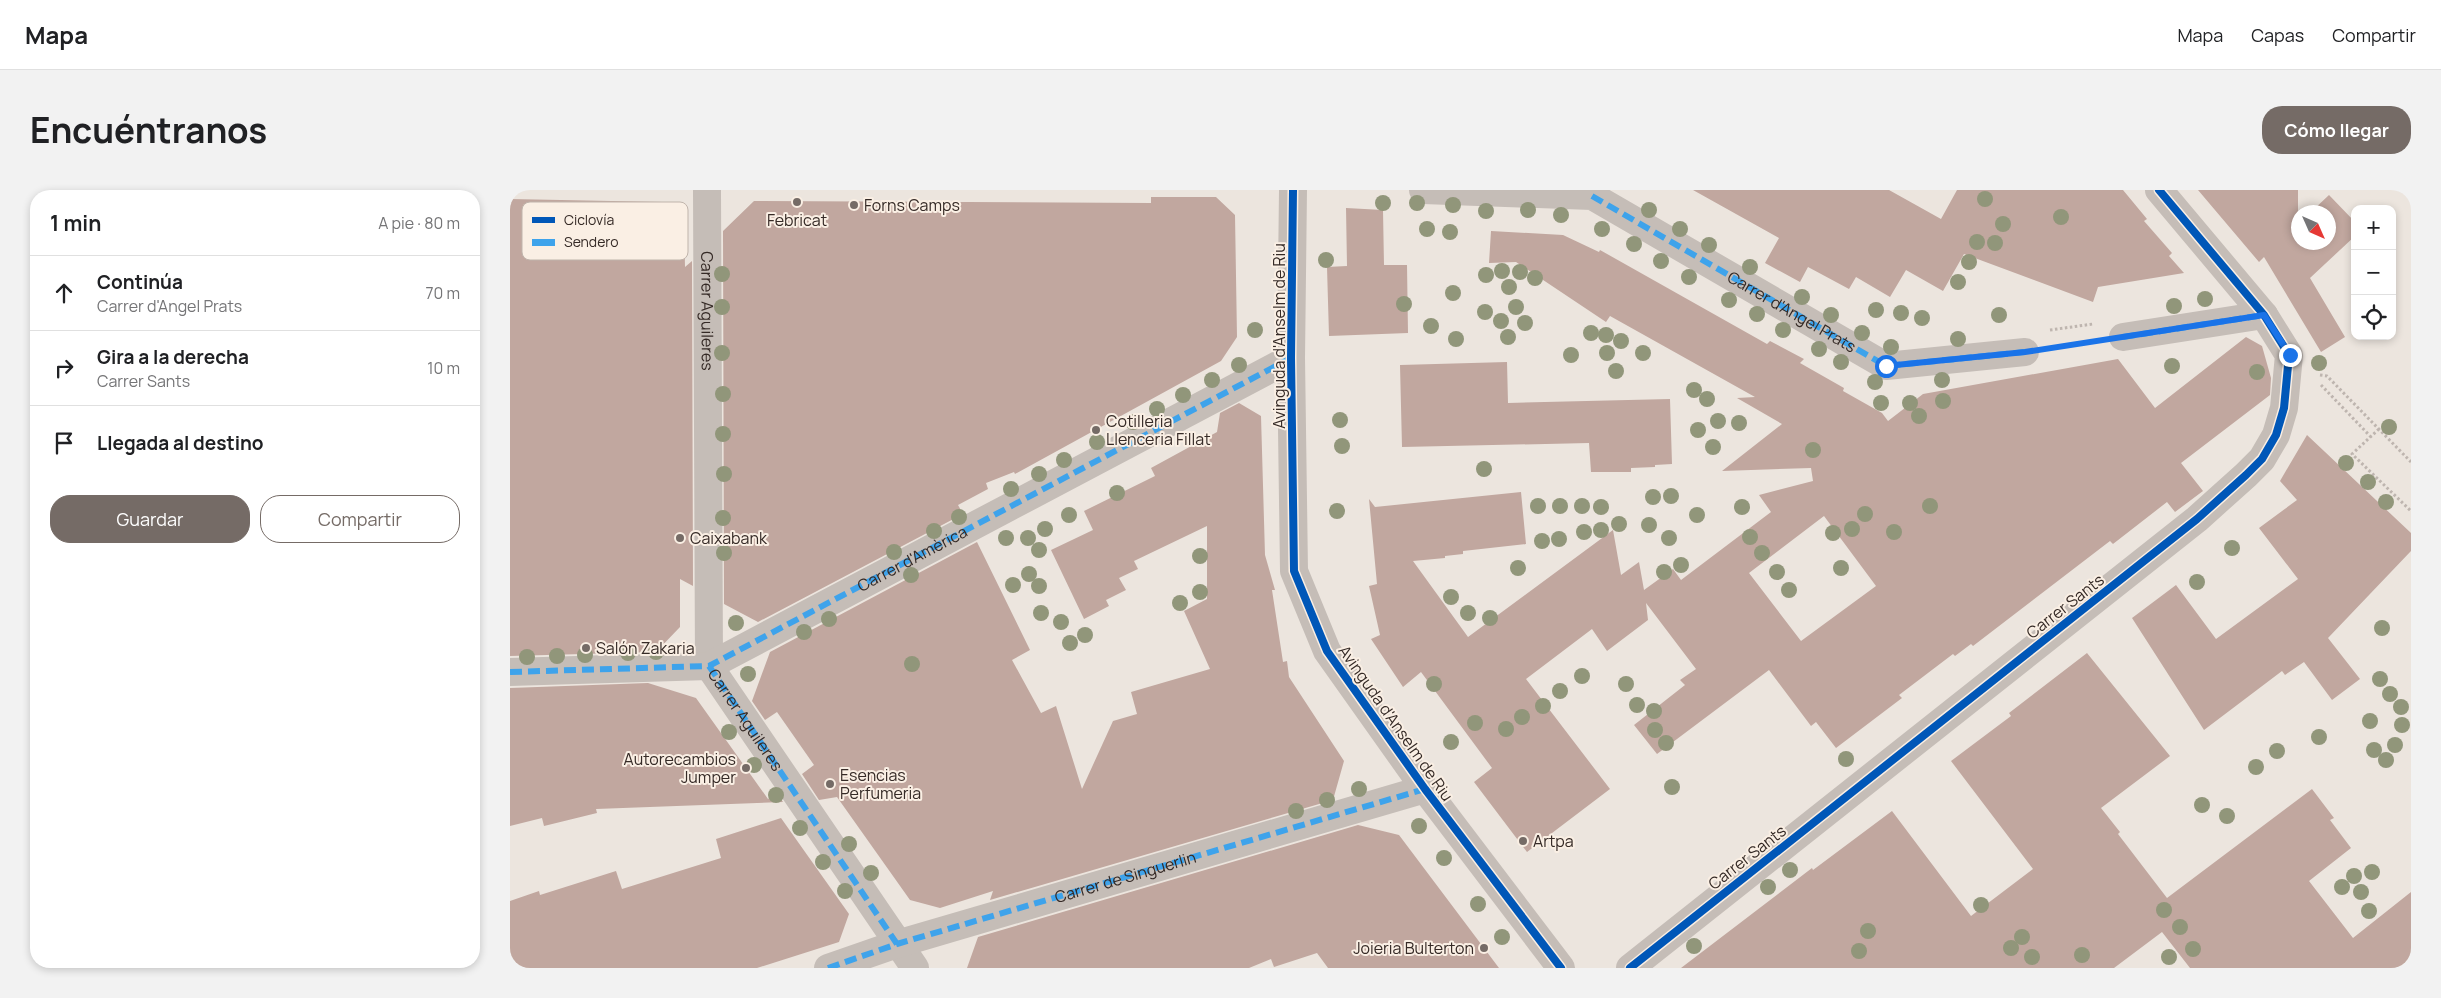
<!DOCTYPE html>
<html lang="es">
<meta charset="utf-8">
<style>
:root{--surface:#fff;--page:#f2f2f2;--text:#202124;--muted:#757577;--line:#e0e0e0;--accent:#756b66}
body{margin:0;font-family:Manrope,sans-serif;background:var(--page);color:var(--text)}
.controls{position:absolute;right:15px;top:15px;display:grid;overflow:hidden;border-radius:10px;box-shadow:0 2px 8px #0003}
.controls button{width:45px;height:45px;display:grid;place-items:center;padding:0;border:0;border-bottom:1px solid var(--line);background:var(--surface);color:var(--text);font:25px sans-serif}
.compass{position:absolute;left:1781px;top:15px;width:45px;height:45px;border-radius:50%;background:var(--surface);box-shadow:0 2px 8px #0003;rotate:135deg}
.stop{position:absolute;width:15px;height:15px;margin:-11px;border:4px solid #1a73e8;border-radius:50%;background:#fff}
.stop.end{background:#1a73e8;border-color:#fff;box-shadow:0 1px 5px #0008}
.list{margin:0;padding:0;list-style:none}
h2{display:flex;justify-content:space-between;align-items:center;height:65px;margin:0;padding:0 20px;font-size:21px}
h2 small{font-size:16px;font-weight:400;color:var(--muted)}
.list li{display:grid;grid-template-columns:32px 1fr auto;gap:15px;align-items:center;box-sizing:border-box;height:75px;padding:0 20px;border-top:1px solid var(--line)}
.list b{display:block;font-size:19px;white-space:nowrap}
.list p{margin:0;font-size:16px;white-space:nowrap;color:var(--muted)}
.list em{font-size:16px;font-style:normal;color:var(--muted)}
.actions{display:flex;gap:10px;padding:15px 20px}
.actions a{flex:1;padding:11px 0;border:1px solid var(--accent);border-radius:20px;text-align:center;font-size:18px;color:var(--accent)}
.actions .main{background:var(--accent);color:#fff}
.icon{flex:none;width:28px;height:28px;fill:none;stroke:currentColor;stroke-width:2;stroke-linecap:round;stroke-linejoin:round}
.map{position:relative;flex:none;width:1901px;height:778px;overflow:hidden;border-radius:20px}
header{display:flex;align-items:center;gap:30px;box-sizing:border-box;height:70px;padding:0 25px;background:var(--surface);border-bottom:1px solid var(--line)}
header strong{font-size:24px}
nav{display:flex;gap:28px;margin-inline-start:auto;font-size:18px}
.intro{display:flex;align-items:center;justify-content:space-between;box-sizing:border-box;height:120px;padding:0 30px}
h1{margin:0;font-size:35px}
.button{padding:12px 22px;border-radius:20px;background:var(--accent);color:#fff;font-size:18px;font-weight:700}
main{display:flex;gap:30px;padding:0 30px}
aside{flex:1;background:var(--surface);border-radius:20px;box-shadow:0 2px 8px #0003}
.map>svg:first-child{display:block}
</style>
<header>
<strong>Mapa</strong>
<nav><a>Mapa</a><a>Capas</a><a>Compartir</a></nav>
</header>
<div class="intro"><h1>Encuéntranos</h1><a class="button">Cómo llegar</a></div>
<main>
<aside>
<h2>1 min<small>A pie · 80 m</small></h2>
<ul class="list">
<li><svg class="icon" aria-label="ahead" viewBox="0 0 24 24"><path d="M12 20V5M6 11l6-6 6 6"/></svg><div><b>Continúa</b><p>Carrer d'Angel Prats</p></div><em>70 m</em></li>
<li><svg class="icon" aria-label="right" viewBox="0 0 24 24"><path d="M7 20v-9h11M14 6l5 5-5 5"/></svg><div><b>Gira a la derecha</b><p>Carrer Sants</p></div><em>10 m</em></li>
<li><svg class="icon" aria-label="arrive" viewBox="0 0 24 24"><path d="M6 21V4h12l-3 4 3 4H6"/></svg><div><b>Llegada al destino</b></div></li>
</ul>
<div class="actions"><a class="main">Guardar</a><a>Compartir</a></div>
</aside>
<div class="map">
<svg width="1901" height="778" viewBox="0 0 1901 778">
<rect width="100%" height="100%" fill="#ece5de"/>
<path fill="#c1a79f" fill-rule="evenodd" d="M1183,0H1379L1431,29L1447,0H1613L1637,29L1634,31L1662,63L1659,66L1674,83L1588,97L1583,112L1454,64L1433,101L1396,80L1380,107L1346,87L1339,99L1298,77L1290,92L1255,73L1269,48Z
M1688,0H1788V52H1818V22H1801L1819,5L1845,32V46L1800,88L1835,147L1811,162L1754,67L1749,72Z
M641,7H706L725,25L727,147L711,171L505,284L504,282L476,293L478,299L448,315L453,324L248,432L214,414L213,41L244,11L641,13Z
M0,9L153,12L174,34L175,77L182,71L183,396L170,389V437L146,462L0,466Z
M836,18L873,20L874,75H897L898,143L819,146L817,77L837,76Z
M981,41L1053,45L1089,62L1090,60L1257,154L1260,151L1294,169L1290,173L1334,198L1333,201L1372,223L1378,231L1413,204L1608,169L1645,218L1736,147L1752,156L1761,188L1760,205L1671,273L1693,301L1665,322L1657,312L1603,354L1600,351L1463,456L1461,454L1445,466L1443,464L1389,505L1392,508L1326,558L1306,532L1301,536L1259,480L1147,564L1124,535L1175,495L1170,490L1186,479L1136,413L1138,430L1097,461L1082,439L1016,489L1100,599L1017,662L964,592L982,578L911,482L893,497L861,449L870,445L859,396L867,394L859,309L865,317L1011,302L1016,354L953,361V364L935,366V368L903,371L958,447L1103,340L1111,385L1129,372L1134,400L1163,379L1171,390L1261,322L1249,305L1303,291L1301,278L1212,281L1272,234L1227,208L1245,207L1100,126L1096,132L1006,72L979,73ZM1314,326L1366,396L1291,451L1239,383Z
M997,172L998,213L1160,209L1162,274L1145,275V277L1121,278V282H1081L1079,253L892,257L890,175Z
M729,213L751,226L755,365L765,400H762L773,472L777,471L779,487L834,571L823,610L480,710L483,701L430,718L400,710L327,607L309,610L292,584L304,575L267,522L255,530L242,511L260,462L467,352L520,460L502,470L531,523L546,516L572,599L603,531L627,524L621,502L700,479L674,421L697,409V336L624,371L628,379L609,388L616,400L596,410L599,416L574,429L541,360L583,340L574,321L645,286L641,278L707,242L710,223Z
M1797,245L1901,343V361L1818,448L1850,489L1822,510L1794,472L1775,485L1772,481L1694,540L1622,428L1666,395L1706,449L1788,389L1749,338L1787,310L1770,291Z
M1577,463L1660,566L1591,618L1610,642L1608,644L1657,708L1802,599L1824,628L1820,630L1841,658L1799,691L1843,748L1901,702V778H1680L1652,742L1604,778H1171L1302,678L1303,680L1382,621L1461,726L1523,679L1441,571L1501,526L1499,523Z
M138,493L186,508L258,609L266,603L273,612L86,619L87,623L34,636L32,628L0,636V498Z
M271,628L339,724L329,752L247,778H0V711L29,701L30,705L106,681L112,699L211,668L206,649Z
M848,635L889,645L989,778H818L807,763L764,777L761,769L739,778H457L468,747Z"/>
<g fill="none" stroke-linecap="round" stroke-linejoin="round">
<path stroke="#beb5af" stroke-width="3" stroke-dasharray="2.5 2.5" stroke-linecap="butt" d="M1540,140L1583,134
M1548,157L1581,152
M1810,185L1817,186L1901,272
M1811,195L1861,247
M1869,239L1842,264L1901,321"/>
<g stroke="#c5bdb7" stroke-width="28">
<path id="s1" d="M197,0L199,476L405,778"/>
<path d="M783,0L781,168L784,381L817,461L915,599L1051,778"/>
<path id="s2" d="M913,0L1082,6L1376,176L1515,162"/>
<path d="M1613,147L1754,125"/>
<path d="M0,482L199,476L781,168"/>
<path d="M318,778L387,754L915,599"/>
<path d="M1120,778L1687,329L1736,285L1752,269L1766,245L1774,218L1779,165L1754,125L1649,0"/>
</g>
<g stroke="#3ea3eb" stroke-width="6" stroke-dasharray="12 6" stroke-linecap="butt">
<path d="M1082,6L1376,176L1515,162"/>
<path d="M1613,147L1754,125"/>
<path d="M199,476L387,754"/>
<path id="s3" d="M0,482L199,476L781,168"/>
<path id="s4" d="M318,778L387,754L915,599"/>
</g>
<g stroke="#faefe4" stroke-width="11">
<path id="cycleway" d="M783,0L781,168L784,381L817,461L915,599L1051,778
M1120,778L1687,329L1736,285L1752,269L1766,245L1774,218L1779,165L1754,125L1649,0"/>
</g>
<use href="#cycleway" stroke="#0057b8" stroke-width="8"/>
</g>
<g fill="#91967a">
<circle cx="1475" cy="9" r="8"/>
<circle cx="873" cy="13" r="8"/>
<circle cx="907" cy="13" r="8"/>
<circle cx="943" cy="15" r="8"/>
<circle cx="1018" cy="20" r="8"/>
<circle cx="1139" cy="20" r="8"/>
<circle cx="976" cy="21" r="8"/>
<circle cx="1051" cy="25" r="8"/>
<circle cx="1551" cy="27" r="8"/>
<circle cx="1493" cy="34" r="8"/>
<circle cx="917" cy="39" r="8"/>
<circle cx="1092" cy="39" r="8"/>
<circle cx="1170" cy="39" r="8"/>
<circle cx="940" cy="42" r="8"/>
<circle cx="1467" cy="52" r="8"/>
<circle cx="1485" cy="53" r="8"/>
<circle cx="1124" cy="54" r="8"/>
<circle cx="1199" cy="55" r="8"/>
<circle cx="816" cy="70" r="8"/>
<circle cx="1151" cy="71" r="8"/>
<circle cx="1459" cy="72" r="8"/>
<circle cx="1240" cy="77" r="8"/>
<circle cx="992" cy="81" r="8"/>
<circle cx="1010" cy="82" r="8"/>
<circle cx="212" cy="84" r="8"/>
<circle cx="976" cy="85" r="8"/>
<circle cx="1179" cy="87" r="8"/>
<circle cx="1025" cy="88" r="8"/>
<circle cx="1448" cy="92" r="8"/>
<circle cx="999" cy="97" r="8"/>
<circle cx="943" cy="103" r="8"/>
<circle cx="1292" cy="107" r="8"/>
<circle cx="1695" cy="109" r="8"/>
<circle cx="1219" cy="110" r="8"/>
<circle cx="894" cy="114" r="8"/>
<circle cx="1664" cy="116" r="8"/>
<circle cx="212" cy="117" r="8"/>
<circle cx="1006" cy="117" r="8"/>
<circle cx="1366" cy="120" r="8"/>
<circle cx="975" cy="122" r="8"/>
<circle cx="1391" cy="123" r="8"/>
<circle cx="1247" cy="124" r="8"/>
<circle cx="1321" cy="125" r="8"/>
<circle cx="1489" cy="125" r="8"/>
<circle cx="1412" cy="128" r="8"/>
<circle cx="991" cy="131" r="8"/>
<circle cx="1015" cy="133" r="8"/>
<circle cx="921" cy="136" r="8"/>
<circle cx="745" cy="140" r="8"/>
<circle cx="1273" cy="140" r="8"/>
<circle cx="1081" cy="143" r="8"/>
<circle cx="1352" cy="143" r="8"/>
<circle cx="1096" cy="145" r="8"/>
<circle cx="998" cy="147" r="8"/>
<circle cx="946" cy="149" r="8"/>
<circle cx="1448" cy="149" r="8"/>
<circle cx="1111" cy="151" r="8"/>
<circle cx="1381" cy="157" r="8"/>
<circle cx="1309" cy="159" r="8"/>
<circle cx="212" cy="163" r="8"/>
<circle cx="1097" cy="163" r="8"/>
<circle cx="1133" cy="163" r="8"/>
<circle cx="1061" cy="165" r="8"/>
<circle cx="1331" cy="172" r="8"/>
<circle cx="1809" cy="173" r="8"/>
<circle cx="729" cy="175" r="8"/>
<circle cx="1662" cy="176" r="8"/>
<circle cx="1106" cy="181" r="8"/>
<circle cx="1747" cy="182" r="8"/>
<circle cx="702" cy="190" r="8"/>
<circle cx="1432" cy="190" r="8"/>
<circle cx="1365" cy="192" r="8"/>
<circle cx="1184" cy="200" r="8"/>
<circle cx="213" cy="204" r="8"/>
<circle cx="673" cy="205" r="8"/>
<circle cx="1197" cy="209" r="8"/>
<circle cx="1433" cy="211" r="8"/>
<circle cx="1371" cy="213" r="8"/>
<circle cx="1400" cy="213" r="8"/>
<circle cx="647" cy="219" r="8"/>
<circle cx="1409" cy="226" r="8"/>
<circle cx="830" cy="230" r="8"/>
<circle cx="1208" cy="231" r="8"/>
<circle cx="623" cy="232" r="8"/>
<circle cx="1229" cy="233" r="8"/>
<circle cx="1879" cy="237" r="8"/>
<circle cx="1188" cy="240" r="8"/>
<circle cx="213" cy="244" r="8"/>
<circle cx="587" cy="252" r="8"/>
<circle cx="832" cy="256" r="8"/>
<circle cx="1203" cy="257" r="8"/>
<circle cx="1303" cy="260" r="8"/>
<circle cx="554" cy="270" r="8"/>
<circle cx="1836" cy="273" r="8"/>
<circle cx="974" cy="279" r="8"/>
<circle cx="214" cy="284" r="8"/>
<circle cx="529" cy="284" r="8"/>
<circle cx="1858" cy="292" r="8"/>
<circle cx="501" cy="299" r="8"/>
<circle cx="607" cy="303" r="8"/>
<circle cx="1161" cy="306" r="8"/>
<circle cx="1143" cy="307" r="8"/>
<circle cx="1876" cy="312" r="8"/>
<circle cx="1028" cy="316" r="8"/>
<circle cx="1050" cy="316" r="8"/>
<circle cx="1072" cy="316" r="8"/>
<circle cx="1420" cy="316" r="8"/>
<circle cx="1091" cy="317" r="8"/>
<circle cx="1232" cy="317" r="8"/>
<circle cx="827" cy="321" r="8"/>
<circle cx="1355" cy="324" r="8"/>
<circle cx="559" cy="325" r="8"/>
<circle cx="1187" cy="325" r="8"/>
<circle cx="449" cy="327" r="8"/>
<circle cx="213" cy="328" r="8"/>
<circle cx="1109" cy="334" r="8"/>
<circle cx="1139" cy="335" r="8"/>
<circle cx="535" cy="339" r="8"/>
<circle cx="1342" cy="339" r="8"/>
<circle cx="1091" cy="340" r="8"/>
<circle cx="424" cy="341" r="8"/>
<circle cx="1074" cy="342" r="8"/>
<circle cx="1384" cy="342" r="8"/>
<circle cx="1323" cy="343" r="8"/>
<circle cx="1240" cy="347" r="8"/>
<circle cx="496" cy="348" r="8"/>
<circle cx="518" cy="348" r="8"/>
<circle cx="1159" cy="348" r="8"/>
<circle cx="1049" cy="349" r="8"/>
<circle cx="1032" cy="351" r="8"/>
<circle cx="1722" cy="358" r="8"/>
<circle cx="529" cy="360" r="8"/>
<circle cx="384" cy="362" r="8"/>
<circle cx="214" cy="363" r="8"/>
<circle cx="1252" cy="363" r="8"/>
<circle cx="690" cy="366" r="8"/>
<circle cx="1171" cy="375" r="8"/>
<circle cx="1008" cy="378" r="8"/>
<circle cx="1331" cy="378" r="8"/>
<circle cx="1154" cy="382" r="8"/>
<circle cx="1267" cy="382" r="8"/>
<circle cx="519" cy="384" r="8"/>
<circle cx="401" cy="385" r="8"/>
<circle cx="1687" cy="392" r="8"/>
<circle cx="503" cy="395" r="8"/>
<circle cx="529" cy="396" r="8"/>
<circle cx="1279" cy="400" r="8"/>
<circle cx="690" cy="402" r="8"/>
<circle cx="941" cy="407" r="8"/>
<circle cx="670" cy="413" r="8"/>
<circle cx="531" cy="423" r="8"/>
<circle cx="958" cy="423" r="8"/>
<circle cx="980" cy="428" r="8"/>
<circle cx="319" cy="429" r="8"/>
<circle cx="551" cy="432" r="8"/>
<circle cx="226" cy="433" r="8"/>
<circle cx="1872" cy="438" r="8"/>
<circle cx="294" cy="442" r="8"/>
<circle cx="575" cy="445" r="8"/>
<circle cx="560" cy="453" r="8"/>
<circle cx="146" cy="462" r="8"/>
<circle cx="118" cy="463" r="8"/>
<circle cx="75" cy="465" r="8"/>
<circle cx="47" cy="466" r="8"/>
<circle cx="17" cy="467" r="8"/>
<circle cx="402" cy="474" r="8"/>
<circle cx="238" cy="484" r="8"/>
<circle cx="1072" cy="486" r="8"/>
<circle cx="1870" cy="489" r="8"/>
<circle cx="924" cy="494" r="8"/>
<circle cx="1116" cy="494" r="8"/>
<circle cx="1050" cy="501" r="8"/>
<circle cx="1880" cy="504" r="8"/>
<circle cx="1127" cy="515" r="8"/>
<circle cx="1033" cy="516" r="8"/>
<circle cx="1891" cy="517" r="8"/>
<circle cx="1144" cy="521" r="8"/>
<circle cx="1012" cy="527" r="8"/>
<circle cx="1860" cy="531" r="8"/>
<circle cx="965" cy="533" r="8"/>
<circle cx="1892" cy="535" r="8"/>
<circle cx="996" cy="539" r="8"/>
<circle cx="1145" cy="540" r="8"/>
<circle cx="219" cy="542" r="8"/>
<circle cx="1809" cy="547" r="8"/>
<circle cx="941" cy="552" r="8"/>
<circle cx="1156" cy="553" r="8"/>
<circle cx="1885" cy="555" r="8"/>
<circle cx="1864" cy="560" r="8"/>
<circle cx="1767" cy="561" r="8"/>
<circle cx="1336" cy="569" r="8"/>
<circle cx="1876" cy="570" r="8"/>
<circle cx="244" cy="575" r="8"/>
<circle cx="1746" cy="577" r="8"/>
<circle cx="1162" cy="597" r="8"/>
<circle cx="849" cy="599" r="8"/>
<circle cx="266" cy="605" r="8"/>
<circle cx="817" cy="610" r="8"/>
<circle cx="1692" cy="615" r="8"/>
<circle cx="786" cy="621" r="8"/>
<circle cx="1717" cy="626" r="8"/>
<circle cx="909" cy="636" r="8"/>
<circle cx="290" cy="638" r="8"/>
<circle cx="339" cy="654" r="8"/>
<circle cx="934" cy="668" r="8"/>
<circle cx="313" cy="672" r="8"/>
<circle cx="1280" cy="680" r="8"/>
<circle cx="1862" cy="682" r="8"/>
<circle cx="361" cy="683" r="8"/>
<circle cx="1844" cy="686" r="8"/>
<circle cx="1258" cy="697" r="8"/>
<circle cx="1832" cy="697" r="8"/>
<circle cx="335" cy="701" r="8"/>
<circle cx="1851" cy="702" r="8"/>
<circle cx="968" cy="714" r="8"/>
<circle cx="1471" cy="715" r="8"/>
<circle cx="1654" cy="720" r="8"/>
<circle cx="1859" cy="721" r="8"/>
<circle cx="1670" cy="737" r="8"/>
<circle cx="1358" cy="741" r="8"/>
<circle cx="992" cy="747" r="8"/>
<circle cx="1512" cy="747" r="8"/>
<circle cx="1184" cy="756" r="8"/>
<circle cx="1501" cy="758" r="8"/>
<circle cx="1683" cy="759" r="8"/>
<circle cx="1349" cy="761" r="8"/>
<circle cx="1572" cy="765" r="8"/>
<circle cx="1522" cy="767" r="8"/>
<circle cx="1659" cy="767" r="8"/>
</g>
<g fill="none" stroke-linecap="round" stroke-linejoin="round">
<path stroke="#1a73e8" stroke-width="6" d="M1376,176L1515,162L1754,125L1780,165"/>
</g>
<g fill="#756b66" stroke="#faefe4" stroke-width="2">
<circle cx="287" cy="12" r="5"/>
<circle cx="344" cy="15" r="5"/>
<circle cx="586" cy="240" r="5"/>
<circle cx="170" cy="348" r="5"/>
<circle cx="76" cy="458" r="5"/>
<circle cx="236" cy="578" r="5"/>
<circle cx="320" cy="594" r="5"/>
<circle cx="1013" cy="651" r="5"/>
<circle cx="974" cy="758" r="5"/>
</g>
<g text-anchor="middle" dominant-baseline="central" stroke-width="4" stroke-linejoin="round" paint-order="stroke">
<g font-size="16" fill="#352a26" stroke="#faefe4" text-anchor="start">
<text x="354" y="15">Forns Camps</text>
<text x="287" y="30" text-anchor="middle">Febricat</text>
<text x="596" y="231">Cotilleria<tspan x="596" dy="18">Llenceria Fillat</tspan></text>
<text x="180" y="348">Caixabank</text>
<text x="86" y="458">Salón Zakaria</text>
<text x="226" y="569" text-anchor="end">Autorecambios<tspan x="226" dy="18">Jumper</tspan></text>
<text x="330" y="585">Esencias<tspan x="330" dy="18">Perfumeria</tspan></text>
<text x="1023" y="651">Artpa</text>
<text x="964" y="758" text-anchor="end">Joieria Bulterton</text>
</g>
<g font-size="16" fill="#352a26" stroke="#faefe4">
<text stroke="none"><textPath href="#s1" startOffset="121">Carrer Aguileres</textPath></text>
<text stroke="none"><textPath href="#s2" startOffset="400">Carrer d'Angel Prats</textPath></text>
<text transform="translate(769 146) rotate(-90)">Avinguda d'Anselm de Riu</text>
<text stroke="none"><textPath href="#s3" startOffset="429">Carrer d'Amèrica</textPath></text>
<text transform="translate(1555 416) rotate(-38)">Carrer Sants</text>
<text stroke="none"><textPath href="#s1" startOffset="541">Carrer Aguileres</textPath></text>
<text transform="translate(886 533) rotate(55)">Avinguda d'Anselm de Riu</text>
<text transform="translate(1237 667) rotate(-38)">Carrer Sants</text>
<text stroke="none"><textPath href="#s4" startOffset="311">Carrer de Singuerlin</textPath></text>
</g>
</g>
<rect x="12" y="12" width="166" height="58" rx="8" fill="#faefe4" stroke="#bfb4ab" stroke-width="1"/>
<rect x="22" y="27" width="23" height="6" fill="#0057b8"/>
<rect x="22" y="49" width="23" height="7" fill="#3ea3eb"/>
<g font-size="14" fill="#352a26">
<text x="54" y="35">Ciclovía</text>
<text x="54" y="57">Sendero</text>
</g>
</svg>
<div class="controls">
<button>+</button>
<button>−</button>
<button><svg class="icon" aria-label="locate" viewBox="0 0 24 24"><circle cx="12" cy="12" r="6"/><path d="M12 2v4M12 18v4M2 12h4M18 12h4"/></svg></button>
</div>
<svg class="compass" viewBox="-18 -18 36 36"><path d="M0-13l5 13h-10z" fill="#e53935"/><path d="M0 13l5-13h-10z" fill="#757577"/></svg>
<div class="stop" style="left:1376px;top:176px"></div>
<div class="stop end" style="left:1780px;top:165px"></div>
</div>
</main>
